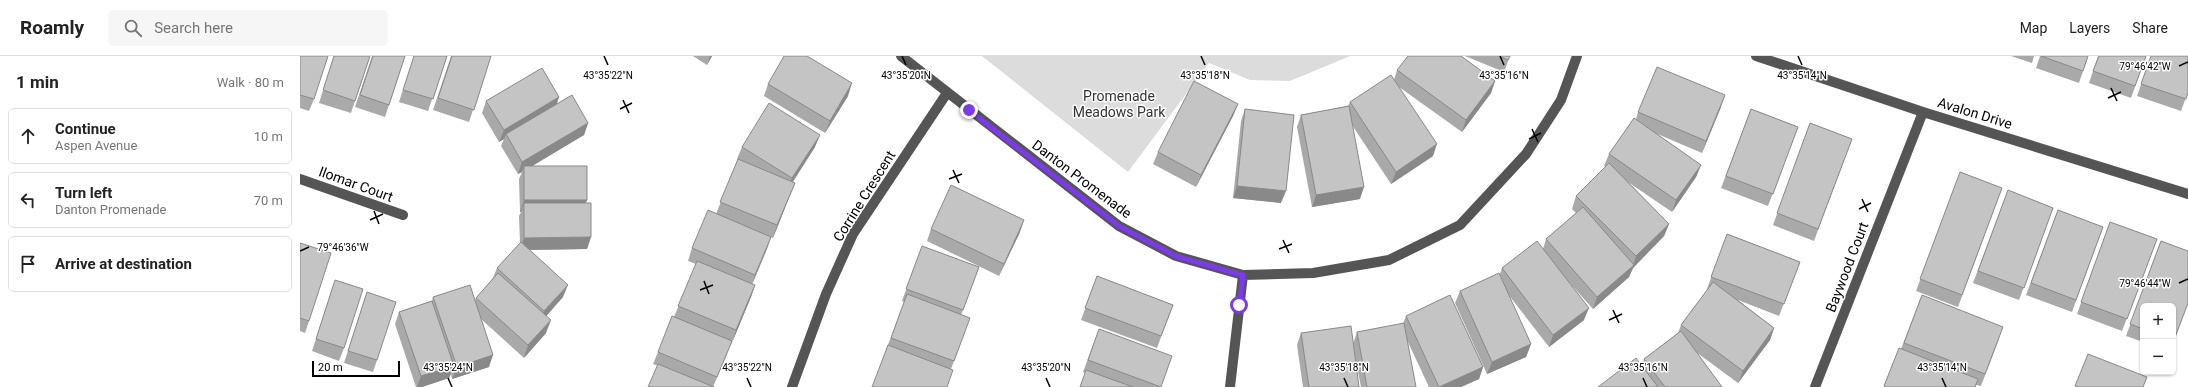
<!DOCTYPE html>
<meta charset="utf-8">
<style>
:root{--surface:#fff;--page:#f6f6f6;--text:#222;--muted:#767676;--line:#e0e0e0}
body{margin:0;font-family:Roboto,sans-serif;background:var(--page);color:var(--text)}
.controls{position:absolute;right:12px;bottom:12px;display:grid;overflow:hidden;border-radius:6px;box-shadow:0 1px 3px #0004}
.controls button{width:36px;height:36px;display:grid;place-items:center;padding:0;border:0;border-bottom:1px solid var(--line);background:var(--surface);color:var(--text);font:20px sans-serif}
.scale{position:absolute;left:12px;bottom:10px;width:88px;box-sizing:border-box;padding-left:4px;border:2px solid #000;border-top:0;font-size:11px;line-height:14px;white-space:nowrap;color:#000;-webkit-text-stroke:3px #fff;paint-order:stroke}
.stop{position:absolute;width:12px;height:12px;margin:-9px;border:3px solid #7c3aed;border-radius:50%;background:#fff}
.stop.end{background:#7c3aed;border-color:#fff;box-shadow:0 1px 4px #0008}
.list{margin:0;padding:0;list-style:none}
h2{display:flex;justify-content:space-between;align-items:center;height:52px;margin:0;padding:0 16px;font-size:17px}
h2 small{font-size:13px;font-weight:400;color:var(--muted)}
.list li{display:grid;grid-template-columns:26px 1fr auto;gap:12px;align-items:center;box-sizing:border-box;height:56px;margin:0 8px 8px;padding:0 8px;border:1px solid var(--line);border-radius:6px}
.list b{display:block;font-size:15px;white-space:nowrap}
.list p{margin:0;font-size:13px;white-space:nowrap;color:var(--muted)}
.list em{font-size:13px;font-style:normal;color:var(--muted)}
.icon{flex:none;width:22px;height:22px;fill:none;stroke:currentColor;stroke-width:2;stroke-linecap:round;stroke-linejoin:round}
.map{position:relative;flex:none;width:1888px;height:331px;overflow:hidden}
header{display:flex;align-items:center;gap:24px;box-sizing:border-box;height:56px;padding:0 20px;background:var(--surface);border-bottom:1px solid var(--line)}
header strong{font-size:19px}
nav{display:flex;gap:22px;margin-inline-start:auto;font-size:14px}
.search{width:280px;height:36px;background:var(--page);display:flex;align-items:center;gap:10px;box-sizing:border-box;padding:0 14px;border-radius:6px;color:var(--muted);font-size:15px}
main{display:flex}
aside{flex:1;background:var(--surface)}
.map>svg:first-child{display:block}
</style>
<header>
<strong>Roamly</strong>
<div class="search"><svg class="icon" aria-label="search" viewBox="0 0 24 24"><circle cx="10" cy="10" r="6"/><path d="M15 15l6 6"/></svg>Search here</div>
<nav><a>Map</a><a>Layers</a><a>Share</a></nav>
</header>
<main>
<aside>
<h2>1 min<small>Walk · 80 m</small></h2>
<ul class="list">
<li><svg class="icon" aria-label="ahead" viewBox="0 0 24 24"><path d="M12 20V5M6 11l6-6 6 6"/></svg><div><b>Continue</b><p>Aspen Avenue</p></div><em>10 m</em></li>
<li><svg class="icon" aria-label="left" viewBox="0 0 24 24"><path d="M17 20v-9H6M10 6l-5 5 5 5"/></svg><div><b>Turn left</b><p>Danton Promenade</p></div><em>70 m</em></li>
<li><svg class="icon" aria-label="arrive" viewBox="0 0 24 24"><path d="M6 21V4h12l-3 4 3 4H6"/></svg><div><b>Arrive at destination</b></div></li>
</ul>
</aside>
<div class="map">
<svg width="1888" height="331" viewBox="0 0 1888 331">
<rect width="100%" height="100%" fill="#fff"/>
<path fill="#dcdcdc" d="M682,0H1050L990,25L950,24L909,7L828,116Z"/>
<g fill="none" stroke-linecap="round" stroke-linejoin="round">
<path stroke="#555" stroke-width="10" d="M601,0L819,170L876,200L943,219L1013,217L1089,204L1160,169L1226,98L1261,44L1277,0
M1456,0L1623,56L1888,138
M0,123L103,159
M492,331L526,238L553,178L647,37
M930,331L943,219
M1515,331L1623,56"/>
</g>
<path fill="#a9a9a9" d="M0,0L14,43L9,55L0,52Z
M34,0H70L51,57L19,47Z
M72,0H105L85,61L55,51Z
M114,0H147L128,55L99,46Z
M151,0H191L169,66L133,54Z
M393,0H412L407,9Z
M1165,0H1210L1204,16Z
M1711,0H1734L1732,7Z
M1740,0H1788L1779,27L1736,12Z
M1798,0H1846L1831,42L1789,27Z
M1851,0L1888,36L1881,55L1837,40Z
M1097,14L1195,25L1191,37L1162,76L1099,31L1133,100L1091,128L1052,69L1060,143L1012,151L997,71L1001,59L1048,50L1050,46L1094,24Z
M468,28L548,40L525,77L464,40Z
M259,41L257,47L288,67L284,79L231,110L287,144L285,147L291,181L287,193L229,194L263,241L246,260V277L224,302L181,263L189,311L152,323L151,318L149,322L122,331H116L95,268L99,256L132,245L133,241L175,244L176,242L193,222L197,212L220,187L219,160L221,156H220L219,123L222,116L218,118L201,90L204,83L199,86L182,57L186,45Z
M938,48L933,60L896,131L853,108L858,96Z
M1421,51L1402,97L1355,77L1401,109L1396,121L1372,156L1328,126L1369,168L1364,180L1333,212L1329,221L1293,253L1267,224L1284,264L1249,291L1208,238L1231,288L1226,301L1187,318L1155,247L1160,235L1200,218L1202,212L1243,193L1246,183L1276,157L1272,153L1276,140L1306,111L1304,110L1309,98L1336,63L1338,56Z
M945,53L981,147L933,142L941,65Z
M1451,53L1498,71L1468,150L1421,132Z
M1510,67L1552,83L1514,185L1473,169Z
M442,91H515L493,126L495,127L473,182L416,158L438,103H437Z
M1660,116L1702,132L1658,251L1616,235Z
M1708,134L1753,152L1719,244L1673,227Z
M1758,154L1803,171L1772,256L1726,239Z
M1810,166L1857,183L1822,275L1777,258Z
M631,173L720,176L699,220L627,185Z
M1427,178L1500,206L1479,260L1438,244L1474,272L1470,284L1438,327L1396,296L1422,331H1298L1342,309L1344,303L1378,277L1381,269L1408,233H1407Z
M471,181L452,228L455,229L451,241L413,331L353,308L358,296L374,261L396,208L388,205L392,192Z
M1861,185L1888,247L1873,287V250H1843V286L1826,280Z
M0,187L9,265L5,277L0,275Z
M622,190L679,211L661,259L670,262L651,313L586,294L604,246L602,245Z
M797,220L873,249L857,292L781,264Z
M35,224L44,292L39,305L12,295Z
M67,236L77,304L73,316L44,307Z
M1622,239L1699,283L1681,330L1676,329V331H1584L1599,292L1601,293Z
M1106,260L1183,311L1179,323L1161,331H1129L1107,284L1116,331H1061L1054,295L1059,331H1003L997,289L1001,277L1053,288L1057,276L1103,268Z
M799,273L861,331H780L785,317L783,316Z"/>
<path fill="#898989" d="M410,0H412L407,9Z
M1195,25L1191,37L1162,76L1166,64Z
M552,27L548,40L525,77L530,65Z
M1425,39L1421,51L1402,97L1406,85Z
M259,41L255,53L206,78L204,83L199,86L204,74Z
M938,48L933,60L896,131L901,119Z
M288,67L284,79L224,115V110L222,116L218,118L222,106Z
M520,79L515,91L487,134L492,122Z
M1137,88L1133,100L1091,128L1096,116Z
M1401,109L1396,121L1372,156L1376,144Z
M495,127L490,139L473,182L477,169Z
M937,130L986,135L981,147L933,142Z
M1064,131L1060,143L1012,151L1016,139Z
M224,144H287L282,156L224,147L221,156H220Z
M724,164L720,176L699,220L704,208Z
M1369,168L1364,180L1333,212L1329,221L1293,253L1297,241L1333,210L1336,200Z
M291,181L287,193L220,194L224,182Z
M471,181L467,193L451,231L455,219Z
M268,229L263,241L240,267L244,255Z
M455,229L451,241L432,287L436,274Z
M1289,252L1284,264L1249,291L1253,279Z
M251,264L246,277L224,302L228,289Z
M1474,272L1470,284L1438,327L1443,315Z
M1231,288L1226,301L1187,318L1192,306Z
M193,299L189,311L152,323L157,311Z
M154,310L149,322L122,331H117L121,320Z
M1183,311L1179,323L1161,331H1140Z"/>
<path fill="#c4c4c4" stroke="#898989" d="M0,0H28L14,43L0,39Z
M34,0H70L55,45L23,34Z
M73,0H105L89,49L60,39Z
M114,0H147L133,43L103,34Z
M152,0H191L174,54L138,42Z
M484,0H507L552,27L530,65L468,28Z
M1108,0H1161L1195,25L1166,64L1097,14Z
M1199,0H1210L1208,4Z
M1741,0H1788L1783,15Z
M1799,0H1846L1835,30L1793,15Z
M1851,0H1888V36L1886,43L1841,28Z
M1357,11L1425,39L1406,85L1338,56Z
M242,12L259,41L204,74L186,45Z
M1091,19L1137,88L1096,116L1050,46Z
M894,25L938,48L901,119L858,96Z
M272,39L288,67L222,106L206,78Z
M469,47L520,79L492,122L442,91Z
M1049,50L1064,131L1016,139L1001,59Z
M945,53L994,59L986,135L937,130Z
M1451,53L1498,71L1473,138L1426,120Z
M1334,62L1401,109L1376,144L1309,98Z
M1510,67L1552,83L1518,173L1477,157Z
M438,103L495,127L477,169L420,146Z
M1309,107L1369,168L1336,200L1276,140Z
M224,110H287V144H224Z
M1660,116L1702,132L1662,239L1620,223Z
M651,129L724,164L704,208L631,173Z
M1708,134L1753,152L1724,232L1678,215Z
M224,147H291V181L224,182Z
M1283,151L1334,209L1297,241L1246,183Z
M408,154L471,181L455,219L392,192Z
M1758,154L1803,171L1776,244L1731,227Z
M1810,166L1857,183L1827,263L1781,246Z
M1427,178L1500,206L1484,248L1411,221Z
M1237,185L1289,252L1253,279L1202,212Z
M1861,185L1888,195V247L1874,284H1873V250H1843V273L1830,268Z
M221,186L268,229L244,255L197,212Z
M0,187L31,197L9,265L0,262Z
M622,190L679,211L663,254L606,233Z
M397,205L455,229L436,274L378,250Z
M198,217L251,264L228,289L176,242Z
M1199,217L1231,288L1192,306L1160,235Z
M797,220L873,249L861,280L785,252Z
M35,224L63,233L44,292L16,283Z
M1413,226L1474,272L1443,315L1381,269Z
M170,229L193,299L157,311L133,241Z
M67,236L96,246L77,304L48,295Z
M607,238L670,262L654,305L591,282Z
M1150,239L1183,311L1139,331L1106,260Z
M1622,239L1703,271L1685,318L1604,287Z
M132,245L154,310L121,320L99,256Z
M372,260L432,285L417,321L358,296Z
M1104,267L1116,331H1067L1057,276Z
M1051,270L1059,331H1009L1001,277Z
M799,273L872,300L861,331L788,304Z
M1381,275L1422,331H1365L1344,303Z
M588,289L653,314L647,331H572Z
M1599,292L1678,323L1675,331H1586L1584,330Z
M1788,298L1847,321L1843,331H1779L1775,330Z
M1336,302L1358,331H1298Z
M358,308L414,331H348Z
M786,314L833,331H780Z"/>
<g fill="none" stroke-linecap="round" stroke-linejoin="round">
<path stroke="#7c3aed" stroke-width="5" d="M669,54L819,170L876,200L943,219L939,249"/>
</g>
<path fill="none" stroke="#000" stroke-width="1.5" d="M304,0L308,9M602,0L606,9M901,0L905,9M1200,0L1204,9M1498,0L1502,9M1879,10L1888,6M1811,32L1817,45M1808,42L1821,36M323,44L329,57M320,53L332,47M1232,73L1238,86M1229,83L1241,77M653,114L659,127M649,123L662,118M1562,143L1568,156M1559,153L1571,147M74,155L79,168M70,164L83,158M983,184L989,197M979,193L992,188M0,195L9,191M404,225L409,238M1879,227L1888,223M400,234L413,229M1313,254L1319,267M1309,264L1322,258M148,322L152,331M447,322L451,331M746,322L750,331M1044,322L1048,331M1343,322L1347,331M1642,322L1646,331"/>
<g text-anchor="middle" dominant-baseline="central" stroke-width="3" stroke-linejoin="round" paint-order="stroke">
<g font-size="14" fill="#333" stroke="#fff">
<text x="819" y="40">Promenade<tspan x="819" dy="16">Meadows Park</tspan></text>
</g>
<g font-size="14" fill="#000" stroke="#fff">
<text transform="translate(1675 57) rotate(17)">Avalon Drive</text>
<text transform="translate(782 123) rotate(37)">Danton Promenade</text>
<text transform="translate(56 128) rotate(20)">Ilomar Court</text>
<text transform="translate(564 140) rotate(-58)">Corrine Crescent</text>
<text transform="translate(1547 211) rotate(-69)">Baywood Court</text>
</g>
</g>
<g font-size="10" text-anchor="middle" fill="#000" stroke="#fff" stroke-width="3" stroke-linejoin="round" paint-order="stroke">
<text x="1845" y="14">79°46'42"W</text>
<text x="308" y="23">43°35'22"N</text>
<text x="606" y="23">43°35'20"N</text>
<text x="905" y="23">43°35'18"N</text>
<text x="1204" y="23">43°35'16"N</text>
<text x="1502" y="23">43°35'14"N</text>
<text x="43" y="195">79°46'36"W</text>
<text x="1845" y="231">79°46'44"W</text>
<text x="148" y="315">43°35'24"N</text>
<text x="447" y="315">43°35'22"N</text>
<text x="746" y="315">43°35'20"N</text>
<text x="1044" y="315">43°35'18"N</text>
<text x="1343" y="315">43°35'16"N</text>
<text x="1642" y="315">43°35'14"N</text>
</g>
</svg>
<div class="controls">
<button>+</button>
<button>−</button>
</div>
<div class="scale">20 m</div>
<div class="stop" style="left:939px;top:249px"></div>
<div class="stop end" style="left:669px;top:54px"></div>
</div>
</main>
